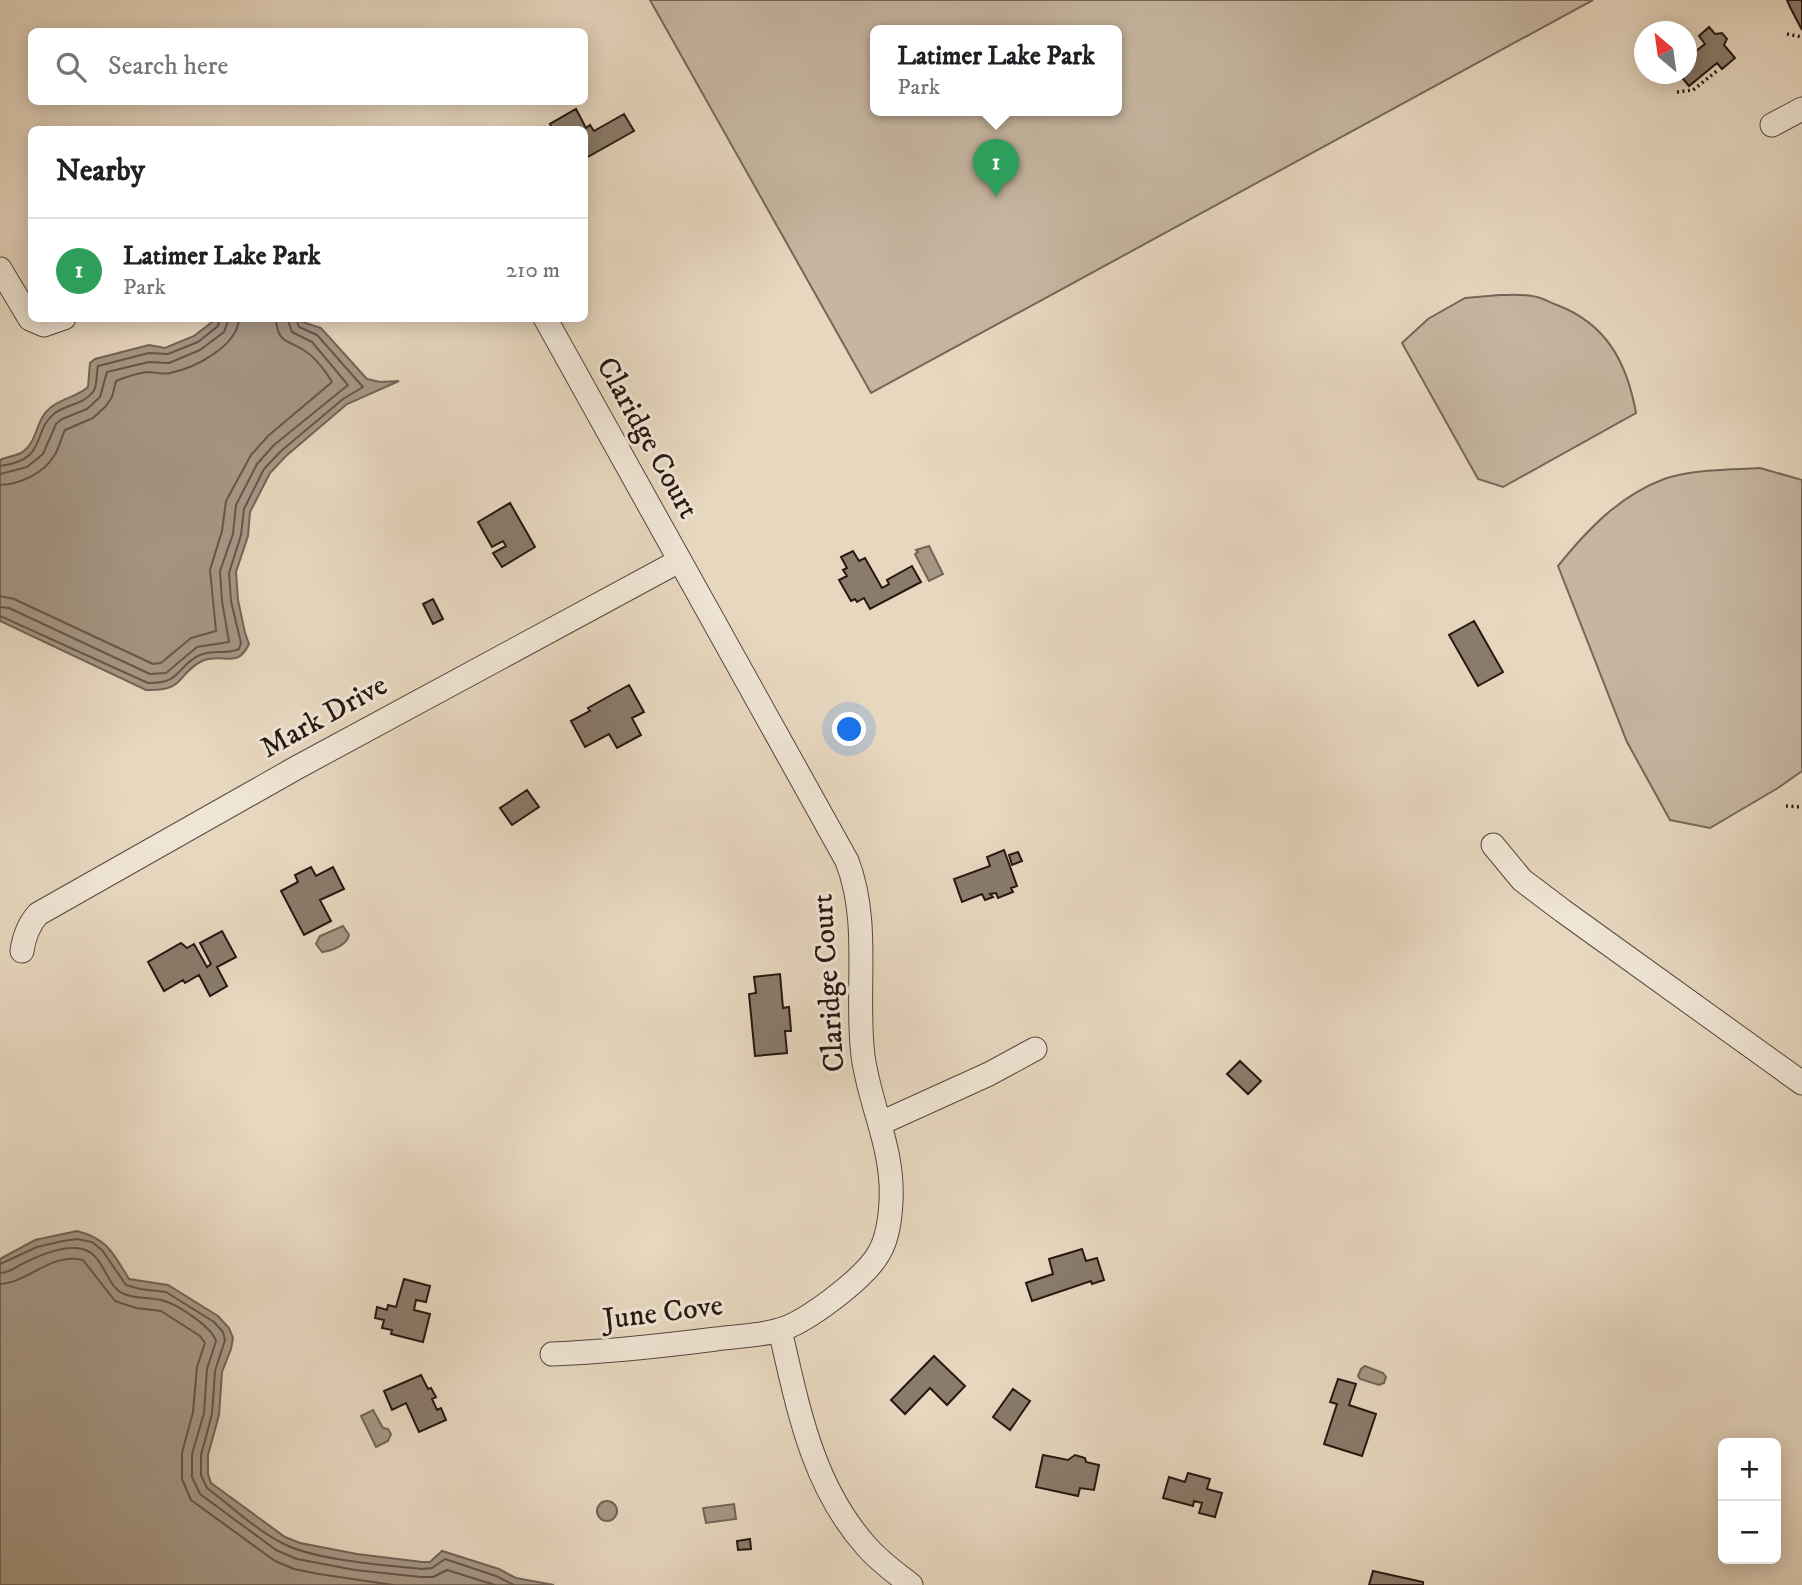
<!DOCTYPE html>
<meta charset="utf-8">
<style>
:root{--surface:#fff;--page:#f2f2f2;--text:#202124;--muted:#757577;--line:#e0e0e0;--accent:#8f2418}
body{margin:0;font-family:"IM FELL DW Pica",serif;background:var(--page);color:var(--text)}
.controls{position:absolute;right:21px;bottom:21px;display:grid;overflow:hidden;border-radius:10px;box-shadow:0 4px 18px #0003}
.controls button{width:63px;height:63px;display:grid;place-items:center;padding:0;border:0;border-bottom:2px solid var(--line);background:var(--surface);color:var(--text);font:35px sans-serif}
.compass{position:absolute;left:1634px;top:21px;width:63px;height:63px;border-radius:50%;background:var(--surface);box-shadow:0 4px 18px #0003;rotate:331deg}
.you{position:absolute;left:850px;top:730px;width:24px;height:24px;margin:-18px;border:5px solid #fff;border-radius:50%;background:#1a73e8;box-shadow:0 0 0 10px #1a73e833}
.badge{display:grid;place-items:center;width:46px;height:46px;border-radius:50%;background:var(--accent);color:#fff;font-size:23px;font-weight:700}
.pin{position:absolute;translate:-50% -58px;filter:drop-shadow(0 2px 4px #0008)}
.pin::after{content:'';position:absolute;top:37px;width:24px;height:21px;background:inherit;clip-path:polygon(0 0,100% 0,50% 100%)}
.popup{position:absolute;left:870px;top:25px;width:252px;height:91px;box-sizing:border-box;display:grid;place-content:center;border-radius:10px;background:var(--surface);filter:drop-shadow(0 2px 5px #0005);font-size:23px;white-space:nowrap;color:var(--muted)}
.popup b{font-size:26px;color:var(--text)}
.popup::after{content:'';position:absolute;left:50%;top:100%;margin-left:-14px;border:14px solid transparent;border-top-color:var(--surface)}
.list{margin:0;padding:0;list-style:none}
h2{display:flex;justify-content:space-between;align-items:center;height:91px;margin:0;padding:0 28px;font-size:30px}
h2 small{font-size:23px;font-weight:400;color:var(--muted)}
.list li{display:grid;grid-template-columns:46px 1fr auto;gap:21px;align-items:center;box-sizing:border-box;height:105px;padding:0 28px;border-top:2px solid var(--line)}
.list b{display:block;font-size:26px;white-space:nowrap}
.list p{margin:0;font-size:23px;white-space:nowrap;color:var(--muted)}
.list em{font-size:23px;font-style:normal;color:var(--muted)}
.icon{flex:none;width:38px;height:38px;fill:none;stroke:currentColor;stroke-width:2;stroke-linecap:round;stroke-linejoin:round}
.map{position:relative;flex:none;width:1802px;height:1585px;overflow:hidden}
.search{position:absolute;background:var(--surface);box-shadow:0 4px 18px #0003;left:28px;top:28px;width:560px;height:77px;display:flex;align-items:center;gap:18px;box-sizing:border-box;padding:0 24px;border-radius:10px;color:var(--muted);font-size:26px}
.panel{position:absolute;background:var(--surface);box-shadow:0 4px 18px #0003;left:28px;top:126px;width:560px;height:196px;border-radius:10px}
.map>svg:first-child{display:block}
</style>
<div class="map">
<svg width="1802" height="1585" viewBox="0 0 1802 1585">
<rect width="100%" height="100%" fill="#e7d7bf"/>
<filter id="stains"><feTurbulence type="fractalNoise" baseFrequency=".00286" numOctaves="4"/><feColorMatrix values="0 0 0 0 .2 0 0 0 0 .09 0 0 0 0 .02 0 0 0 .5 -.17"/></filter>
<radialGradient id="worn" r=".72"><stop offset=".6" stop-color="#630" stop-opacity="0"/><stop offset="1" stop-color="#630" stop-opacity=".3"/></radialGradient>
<path fill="#c6b6a1" stroke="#766659" stroke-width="2" fill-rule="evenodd" d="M650,0H1593L871,393ZM875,31H1117V111H875Z
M1500,295C1510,295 1522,294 1532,296C1541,297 1549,302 1557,305C1607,324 1627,363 1636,413L1503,487L1478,479L1402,343L1428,319L1465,298Z
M1760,468L1802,480V771L1778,788L1710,828L1670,820L1627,742L1558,566C1587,530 1619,496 1664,479C1694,469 1729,470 1760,468Z"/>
<path fill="#a59684" stroke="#726356" stroke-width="2" d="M216,319H294L321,328L367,379L380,382L399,381L347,404L286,456L270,473L250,512L248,536L236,572L238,600L245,633L249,644C237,670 222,652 202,661C175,675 187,691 146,690L0,621V460C6,457 15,456 21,453C38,443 35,420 50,408C62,398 77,397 88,387L90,363L95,359L149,345L165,348L194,336Z
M929,546L943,574L929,581L915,554L918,552L916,550Z
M343,926L349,935C347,945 332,951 322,952L316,944L320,936Z
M77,1231C108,1239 113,1253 129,1279L168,1285L218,1316L229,1328L233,1338L231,1349L222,1372L219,1415L208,1455V1474L211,1483L285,1537L300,1543L357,1554L422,1562H430L442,1551L499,1569L516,1578L554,1585H0V1259L35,1240Z
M1365,1366L1383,1373L1386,1377L1384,1383L1379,1385L1360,1379L1358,1376L1361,1369Z
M373,1410L383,1428L388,1429L391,1434L388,1441L376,1447L361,1416Z
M597 1511a10 10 0 1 1 20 0a10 10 0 1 1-20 0Z
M734,1504L736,1519L706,1523L703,1508Z"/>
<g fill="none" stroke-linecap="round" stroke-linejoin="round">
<path stroke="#66564a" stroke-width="2" d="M0,466C49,460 31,431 55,413C67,404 83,405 93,392C98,385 96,373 98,366L149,353L168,354L198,342L218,326L220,318
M0,474L27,467L43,454L56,424L62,419L87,409L100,397L107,372L149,362L169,363L200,350L224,332L229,318
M0,485C20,484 43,474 54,456C59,449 61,438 65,430L93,418L106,406L112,397L116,381C126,377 138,373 148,372C156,372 163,375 170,373C195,368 238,346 239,318
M0,596L14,599L153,664L161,663L191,638L216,631L210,570L222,531L226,501L251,455L268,436L332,382C327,373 315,357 305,351C289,340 277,344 276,318
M0,607L9,608L150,674L166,673L197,647L229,642L222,601L220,571L233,534L236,505L257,464L274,445L348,385L312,342L292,332L287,318
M0,616L148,683C182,684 177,665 200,655C213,649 227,655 239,649L241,643L231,601L229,573L241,535L244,509L264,469L281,451L343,399L363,387L317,335L299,327L296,318
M0,1264L37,1247L63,1241L77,1239L92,1242L102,1250L126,1285L140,1289L166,1292L214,1322L223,1332L225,1340L215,1371L212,1414L201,1455V1475L207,1488C231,1506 255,1529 282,1543C313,1560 384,1565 421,1569L432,1568L445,1559L496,1576L514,1585
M0,1273C8,1273 13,1269 20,1265C36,1257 57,1247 76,1248C105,1249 104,1286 124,1294C136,1299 149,1297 161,1300C176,1303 212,1327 216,1341L207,1369L204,1413L192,1454V1477L200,1494L276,1550L297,1559L355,1570L421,1577H433L447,1570L495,1585
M0,1284C28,1283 51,1252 83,1260L115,1301L136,1308L161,1311L200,1336L205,1343L197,1367L193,1412L182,1453V1479L191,1500L275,1561L294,1569L319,1574L393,1585"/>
</g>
<path fill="#8a7b6b" stroke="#261711" stroke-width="2" d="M1787,0H1802V30L1790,7Z
M1709,27L1715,34L1722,33L1727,39L1724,45L1735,58L1722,69L1717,63L1689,86L1679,74H1686V53L1693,48L1696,51L1705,44L1699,36Z
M576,109L586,128L590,125L594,131L624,114L634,131L584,159V130H553L550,124Z
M510,503L535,547L502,567L493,553L506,546L503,541L492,547L478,522Z
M853,551L859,561L865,558L882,588L889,584L887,580L912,566L921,582L870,609L864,598L857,602L855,599L851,601L839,580L847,576L843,570L847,568L841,557Z
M433,599L443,619L433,624L423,604Z
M1474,621L1503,672L1478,686L1449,635Z
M629,685L644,712L632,718L641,735L617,748L609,734L585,747L571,721L590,711L588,708Z
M527,790L539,807L512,825L500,808Z
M1004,850L1017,886L1011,888L1013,892L998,898L996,893L990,894L993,897L985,900L982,894L962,902L954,879L990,866L987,857Z
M1018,852L1022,861L1012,865L1009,855Z
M311,867L316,876L333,867L344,889L320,900L331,921L304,935L281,891L298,882L295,875Z
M222,931L236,957L217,967L227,986L210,996L199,975L185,983L183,980L164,991L148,962L181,943L187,948L194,944L207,967L211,964L200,943Z
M780,974L783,1008L789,1007L791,1031H785L787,1053L755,1056L749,994L756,993L754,977Z
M1240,1061L1261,1081L1248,1094L1227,1074Z
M1082,1249L1086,1261L1097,1258L1104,1280L1092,1284L1091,1281L1032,1301L1026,1283L1053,1274L1049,1259Z
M404,1279L430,1286L426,1302L416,1300L414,1310L430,1314L423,1342L391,1334L392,1330L382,1328L384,1320L375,1318L377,1307L387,1310L388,1305L396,1307Z
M934,1356L965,1386L947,1405L930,1388L905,1414L891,1400Z
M421,1375L428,1389L431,1388L436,1397L432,1399L437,1410L441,1408L446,1420L419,1432L406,1403L392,1410L384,1391Z
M1338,1379L1356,1384L1349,1405L1376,1414L1362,1456L1324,1444L1337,1404L1330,1402Z
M1013,1389L1030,1401L1010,1430L993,1417Z
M1043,1455L1068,1460L1075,1455L1085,1458L1086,1462L1099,1465L1094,1490L1080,1488L1078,1496L1036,1487Z
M1188,1473L1210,1479L1207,1489L1222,1493L1215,1517L1199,1513L1202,1503L1194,1501L1193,1506L1163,1498L1169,1477L1185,1482Z
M750,1539L751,1549L738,1550L737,1541Z
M1373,1571L1423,1582V1585H1369Z"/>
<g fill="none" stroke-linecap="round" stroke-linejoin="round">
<g stroke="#56473c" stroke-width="25">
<path id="minor" d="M1772,125L1802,109
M0,269L30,319L44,325L64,318
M545,318L847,861C871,923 855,992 863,1056C870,1107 894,1148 891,1202C890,1219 888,1238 879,1253C866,1277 806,1323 779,1330C760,1336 736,1336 716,1339C661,1346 607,1352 552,1354
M1493,845L1522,880L1563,911L1802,1083
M22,951C24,937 29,924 38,914L296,768L679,561
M881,1123L989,1074L1035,1049
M780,1330C798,1407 812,1486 867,1547C880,1562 896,1573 911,1585"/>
</g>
<path stroke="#261711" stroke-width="3.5" stroke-dasharray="2 3.5" stroke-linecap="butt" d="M1787,34L1802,37
M1677,92L1693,90L1718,70
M1786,806L1802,807"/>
<use href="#minor" stroke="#efe5d5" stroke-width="23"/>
</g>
<g text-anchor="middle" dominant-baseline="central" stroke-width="6" stroke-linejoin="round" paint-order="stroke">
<g font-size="30" fill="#261711" stroke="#efe5d5">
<text transform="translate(647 438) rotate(61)">Claridge Court</text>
<text transform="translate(324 717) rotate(-29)">Mark Drive</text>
<text transform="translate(829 983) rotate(-94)">Claridge Court</text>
<text transform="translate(663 1313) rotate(-7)">June Cove</text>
</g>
</g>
<rect width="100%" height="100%" filter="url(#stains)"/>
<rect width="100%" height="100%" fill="url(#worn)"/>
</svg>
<div class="controls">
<button>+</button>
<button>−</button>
</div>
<svg class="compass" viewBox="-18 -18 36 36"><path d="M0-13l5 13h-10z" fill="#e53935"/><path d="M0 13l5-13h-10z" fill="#757577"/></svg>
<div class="you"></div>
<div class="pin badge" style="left:996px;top:197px;background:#2e9e5b">1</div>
<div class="popup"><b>Latimer Lake Park</b>Park</div>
<div class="search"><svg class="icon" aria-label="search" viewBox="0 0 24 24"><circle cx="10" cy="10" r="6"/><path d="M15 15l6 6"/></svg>Search here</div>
<section class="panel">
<h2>Nearby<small></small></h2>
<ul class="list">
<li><span class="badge" style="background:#2e9e5b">1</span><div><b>Latimer Lake Park</b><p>Park</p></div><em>210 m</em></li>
</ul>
</section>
</div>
